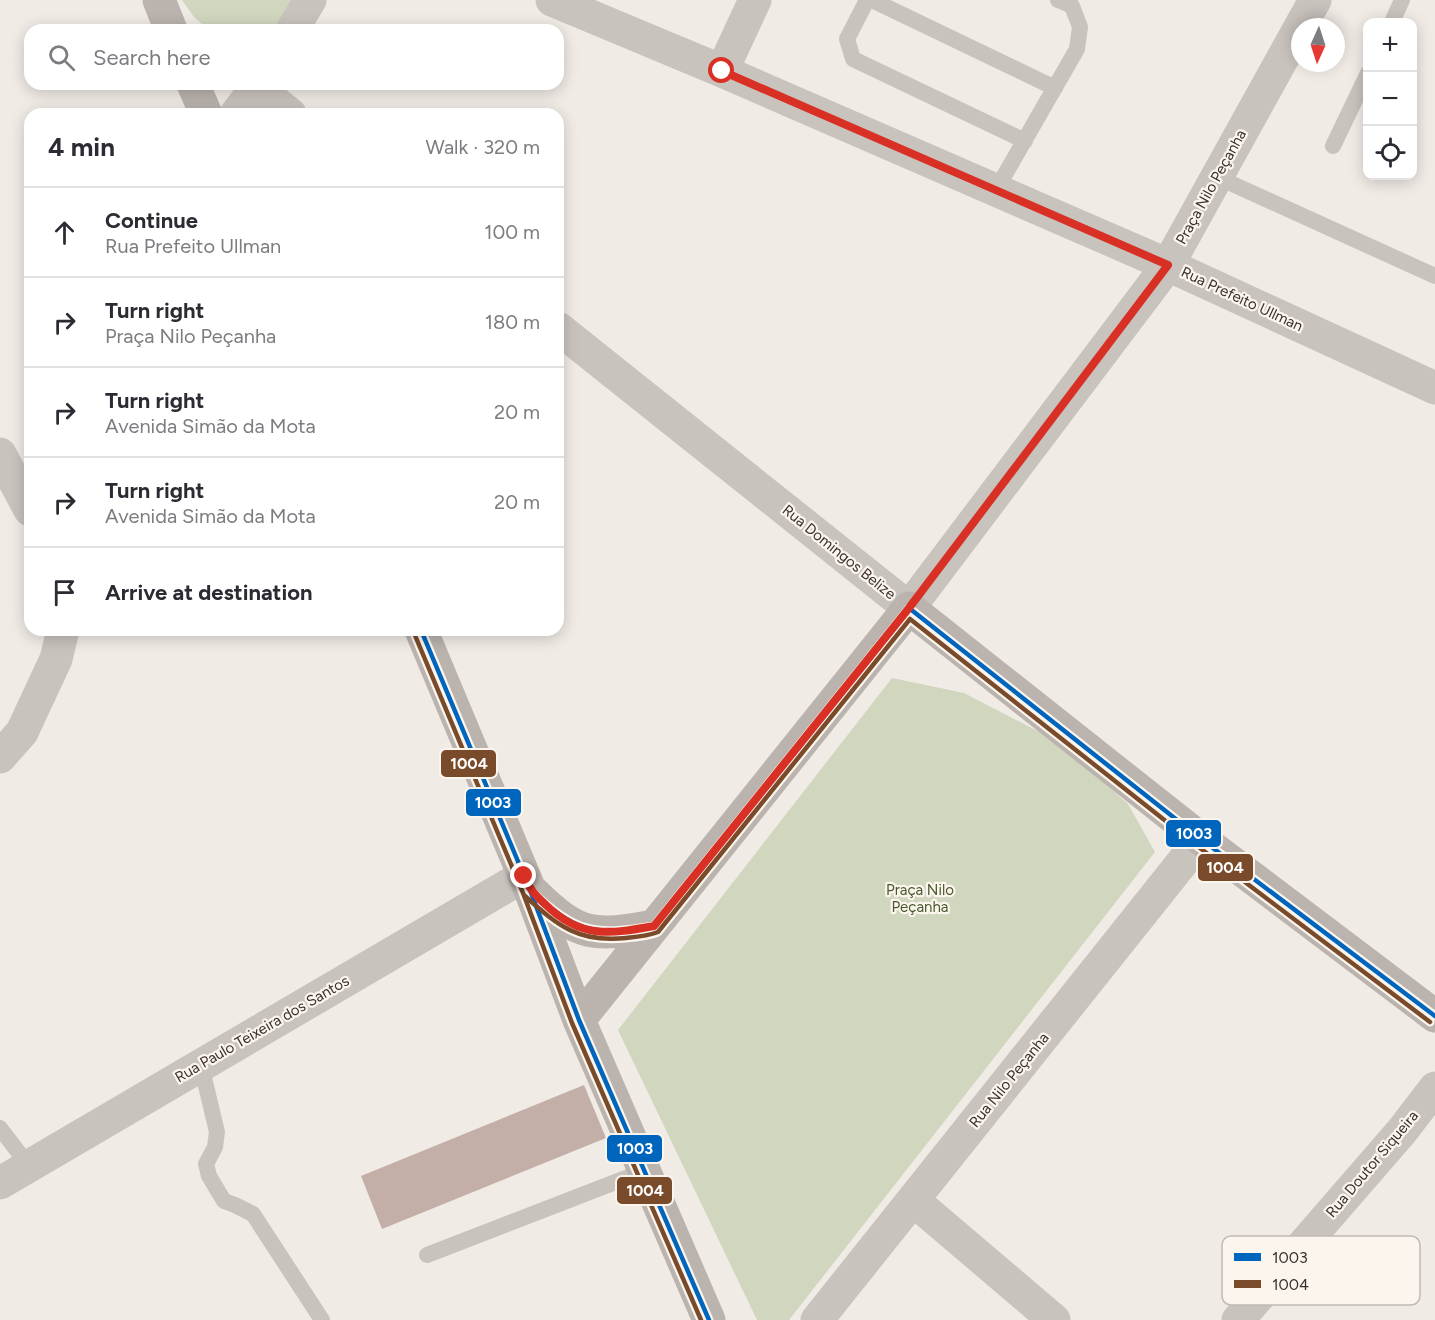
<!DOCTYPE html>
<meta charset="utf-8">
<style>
:root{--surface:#fff;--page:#f2f2f3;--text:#2b2b33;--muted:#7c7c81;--line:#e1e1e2}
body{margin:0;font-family:Figtree,sans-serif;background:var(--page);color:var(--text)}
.controls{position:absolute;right:18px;top:18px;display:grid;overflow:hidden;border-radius:12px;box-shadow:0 3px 15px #0003}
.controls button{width:54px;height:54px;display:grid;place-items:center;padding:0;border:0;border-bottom:2px solid var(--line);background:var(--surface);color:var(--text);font:30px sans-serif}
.compass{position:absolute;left:1291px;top:18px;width:54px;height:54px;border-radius:50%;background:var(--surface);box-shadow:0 3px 15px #0003;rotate:183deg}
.stop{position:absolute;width:18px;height:18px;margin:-14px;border:4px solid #d93025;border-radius:50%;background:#fff}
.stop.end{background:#d93025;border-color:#fff;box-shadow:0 2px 6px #0008}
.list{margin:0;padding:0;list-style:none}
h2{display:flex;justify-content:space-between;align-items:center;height:78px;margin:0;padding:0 24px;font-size:26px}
h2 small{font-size:20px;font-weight:400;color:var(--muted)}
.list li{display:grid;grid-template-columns:39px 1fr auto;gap:18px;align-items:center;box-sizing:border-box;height:90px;padding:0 24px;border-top:2px solid var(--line)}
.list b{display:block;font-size:22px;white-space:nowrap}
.list p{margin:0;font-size:20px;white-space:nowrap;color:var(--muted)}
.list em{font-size:20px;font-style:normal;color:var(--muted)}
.icon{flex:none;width:33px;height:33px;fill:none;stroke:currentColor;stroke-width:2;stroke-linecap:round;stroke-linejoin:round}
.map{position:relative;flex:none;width:1435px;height:1320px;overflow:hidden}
.search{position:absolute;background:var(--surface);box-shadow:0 3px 15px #0003;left:24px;top:24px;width:540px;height:66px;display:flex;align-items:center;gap:15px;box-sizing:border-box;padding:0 21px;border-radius:18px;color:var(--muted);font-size:22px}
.panel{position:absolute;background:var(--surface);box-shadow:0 3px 15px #0003;left:24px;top:108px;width:540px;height:528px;border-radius:18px}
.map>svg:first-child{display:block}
</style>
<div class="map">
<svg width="1435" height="1320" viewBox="0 0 1435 1320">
<rect width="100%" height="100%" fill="#f0ebe5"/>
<path fill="#d1d6bf" d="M182,0H291L273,30H209L194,17Z
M892,678L964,693L1055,740L1128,804L1155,852L789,1320H757L618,1030Z"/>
<path fill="#c3afa7" d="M584,1085L606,1138L382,1229L361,1176Z"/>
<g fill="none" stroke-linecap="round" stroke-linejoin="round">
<path stroke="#c9c3be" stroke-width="16" d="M867,0L847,39L853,59L1025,141
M872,0L1055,88
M1392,22L1402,0
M1333,146L1368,73
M1217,177L1435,276
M996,190L1077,49L1080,27L1072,6L1058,0
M201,1065L217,1132L215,1147L206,1164L209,1176L224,1201L235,1205L253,1214L322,1320
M0,1128L29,1166
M427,1255L644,1171"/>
<path stroke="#c9c3be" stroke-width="33" d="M552,0L722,71L1168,265L1435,388
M1300,27L1315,0
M292,30L310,0
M722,71L755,0
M253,84L290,114
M236,114L259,84
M558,328L909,608L1168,265L1300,27
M0,454L30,510
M0,757L22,732L56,659L63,630
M0,1183L524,876
M913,1200L1054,1320
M817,1320L1201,839
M1238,1320L1402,1131L1435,1088"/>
<path stroke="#bab3ae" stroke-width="33" d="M159,0L171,30
M193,84L206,114
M421,630L530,890L579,1020L709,1320
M534,893C579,937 593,937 654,926
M579,1020L909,608L1201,839L1435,1016"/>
<g stroke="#fbf5ee" stroke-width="9">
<path id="bus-1" d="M421,630L530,890L579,1020L709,1320
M530,890C577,933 592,936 654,926L909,608L1201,839L1435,1016"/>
</g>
<g stroke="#fbf5ee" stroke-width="9">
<path id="bus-2" d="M414,633L523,893L572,1023L701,1320
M525,896C558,926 579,943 626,938C636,937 648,936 658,932L910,619L1196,845L1430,1022"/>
</g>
<use href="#bus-1" stroke="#0065bd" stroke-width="4.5"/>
<use href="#bus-2" stroke="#7a4b2a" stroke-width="4.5"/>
</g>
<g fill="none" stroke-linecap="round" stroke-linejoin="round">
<path stroke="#d93025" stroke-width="8" d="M524,876C529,889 536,896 546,905C581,939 610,934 654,926L909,608L1168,265L722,71"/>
</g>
<g text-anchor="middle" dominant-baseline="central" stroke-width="4.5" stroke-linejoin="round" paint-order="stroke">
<g font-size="15" fill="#3b302b" stroke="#fbf5ee">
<text transform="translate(1211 187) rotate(-61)">Praça Nilo Peçanha</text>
<text transform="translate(1242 299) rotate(25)">Rua Prefeito Ullman</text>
<text transform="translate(839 552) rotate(39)">Rua Domingos Belize</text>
<text transform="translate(262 1029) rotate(-30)">Rua Paulo Teixeira dos Santos</text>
<text transform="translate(1009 1080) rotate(-51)">Rua Nilo Peçanha</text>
<text transform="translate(1372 1164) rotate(-50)">Rua Doutor Siqueira</text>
</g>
<g font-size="15" fill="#4a5a2e" stroke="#fbf5ee">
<text x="920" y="890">Praça Nilo<tspan x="920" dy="17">Peçanha</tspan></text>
</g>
</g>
<rect x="1222" y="1236" width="198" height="69" rx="9" fill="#fbf5ee" stroke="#c1bab4" stroke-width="1.5"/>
<rect x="1234" y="1253" width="27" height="8" fill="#0065bd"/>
<rect x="1234" y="1280" width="27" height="8" fill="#7a4b2a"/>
<g font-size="16" fill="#3b302b">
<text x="1272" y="1263">1003</text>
<text x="1272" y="1290">1004</text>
</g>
<g stroke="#fbf5ee" stroke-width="2">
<rect x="440" y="749" width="57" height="29" rx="6" fill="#7a4b2a"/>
<rect x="465" y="788" width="57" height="29" rx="6" fill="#0065bd"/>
<rect x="1165" y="819" width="57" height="29" rx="6" fill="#0065bd"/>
<rect x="1197" y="853" width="57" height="29" rx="6" fill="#7a4b2a"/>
<rect x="606" y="1134" width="57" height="29" rx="6" fill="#0065bd"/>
<rect x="616" y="1176" width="57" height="29" rx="6" fill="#7a4b2a"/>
</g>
<g font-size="16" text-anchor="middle" font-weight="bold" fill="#fff">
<text x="469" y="769">1004</text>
<text x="493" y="808">1003</text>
<text x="1194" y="839">1003</text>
<text x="1225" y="873">1004</text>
<text x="635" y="1154">1003</text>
<text x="645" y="1196">1004</text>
</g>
</svg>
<div class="controls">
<button>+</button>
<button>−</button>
<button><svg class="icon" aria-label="locate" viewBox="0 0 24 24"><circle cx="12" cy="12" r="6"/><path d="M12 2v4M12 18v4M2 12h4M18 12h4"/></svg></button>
</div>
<svg class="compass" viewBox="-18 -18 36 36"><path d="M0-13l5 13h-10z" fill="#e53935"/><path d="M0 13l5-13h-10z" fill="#7c7c81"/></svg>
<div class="stop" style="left:722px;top:71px"></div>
<div class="stop end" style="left:524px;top:876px"></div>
<div class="search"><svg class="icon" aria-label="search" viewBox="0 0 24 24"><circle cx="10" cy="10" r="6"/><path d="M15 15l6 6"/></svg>Search here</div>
<section class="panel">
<h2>4 min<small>Walk · 320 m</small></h2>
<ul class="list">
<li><svg class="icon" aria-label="ahead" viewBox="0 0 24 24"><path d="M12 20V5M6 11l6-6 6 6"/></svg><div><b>Continue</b><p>Rua Prefeito Ullman</p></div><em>100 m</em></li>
<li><svg class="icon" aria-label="right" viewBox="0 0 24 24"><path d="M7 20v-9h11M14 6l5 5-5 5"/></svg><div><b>Turn right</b><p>Praça Nilo Peçanha</p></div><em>180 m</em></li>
<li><svg class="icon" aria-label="right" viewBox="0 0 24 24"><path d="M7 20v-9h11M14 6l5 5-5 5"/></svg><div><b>Turn right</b><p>Avenida Simão da Mota</p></div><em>20 m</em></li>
<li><svg class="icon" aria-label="right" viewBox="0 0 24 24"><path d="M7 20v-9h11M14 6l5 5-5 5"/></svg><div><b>Turn right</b><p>Avenida Simão da Mota</p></div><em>20 m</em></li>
<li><svg class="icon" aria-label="arrive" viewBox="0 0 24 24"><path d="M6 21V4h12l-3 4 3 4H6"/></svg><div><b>Arrive at destination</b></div></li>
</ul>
</section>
</div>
